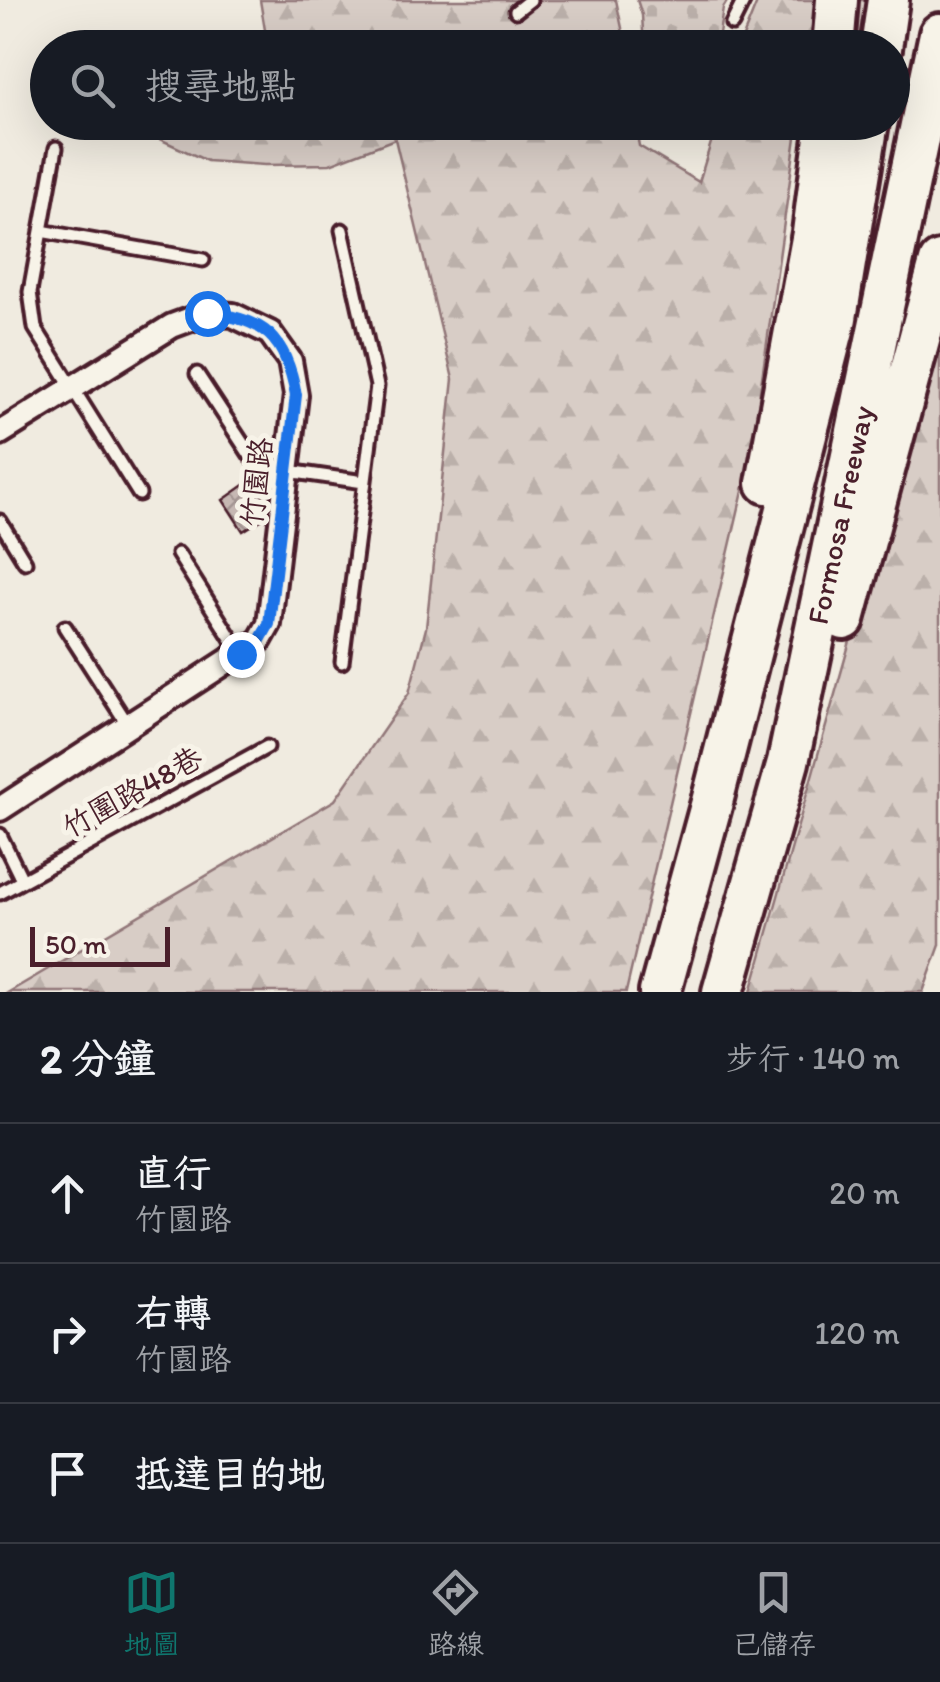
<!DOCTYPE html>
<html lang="zh-TW">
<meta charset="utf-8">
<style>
:root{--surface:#171b24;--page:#242831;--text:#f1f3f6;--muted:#9ea1a6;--line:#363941;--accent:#0f766e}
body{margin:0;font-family:Itim,"LXGW WenKai TC",sans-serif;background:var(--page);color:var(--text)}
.scale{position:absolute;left:30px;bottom:25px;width:140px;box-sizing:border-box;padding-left:10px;border:5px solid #4a1f2b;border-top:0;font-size:28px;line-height:35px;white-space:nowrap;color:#4a1f2b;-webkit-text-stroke:8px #f7f3e8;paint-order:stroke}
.stop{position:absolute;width:30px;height:30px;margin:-22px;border:8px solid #1a73e8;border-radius:50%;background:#fff}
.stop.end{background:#1a73e8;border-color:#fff;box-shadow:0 2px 10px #0008}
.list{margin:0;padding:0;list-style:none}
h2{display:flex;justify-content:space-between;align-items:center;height:130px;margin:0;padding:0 40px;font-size:42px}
h2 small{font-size:32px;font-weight:400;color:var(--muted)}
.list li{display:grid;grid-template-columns:65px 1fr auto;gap:30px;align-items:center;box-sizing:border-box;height:140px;padding:0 40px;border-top:2px solid var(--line)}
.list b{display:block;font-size:38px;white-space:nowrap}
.list p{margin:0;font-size:32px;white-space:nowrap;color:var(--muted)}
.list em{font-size:32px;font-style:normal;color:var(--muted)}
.icon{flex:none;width:55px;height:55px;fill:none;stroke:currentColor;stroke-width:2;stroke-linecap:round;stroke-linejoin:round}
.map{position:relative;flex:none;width:940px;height:992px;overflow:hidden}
.search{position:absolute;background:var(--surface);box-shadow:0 10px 40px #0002;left:30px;right:30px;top:30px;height:110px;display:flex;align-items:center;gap:25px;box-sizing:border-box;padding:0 35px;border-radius:55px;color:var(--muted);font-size:38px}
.sheet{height:550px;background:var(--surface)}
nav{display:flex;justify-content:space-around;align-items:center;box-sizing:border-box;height:140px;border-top:2px solid var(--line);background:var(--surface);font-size:28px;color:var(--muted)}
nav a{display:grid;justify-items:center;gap:5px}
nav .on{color:var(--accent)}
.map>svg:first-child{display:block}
</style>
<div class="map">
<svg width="940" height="992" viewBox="0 0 940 992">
<defs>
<pattern id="forest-firs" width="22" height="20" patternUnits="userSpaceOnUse" patternTransform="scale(2.5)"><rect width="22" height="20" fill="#d8cdc6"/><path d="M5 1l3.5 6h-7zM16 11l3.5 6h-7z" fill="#bbb0aa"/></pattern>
<pattern id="cemetery-stones" width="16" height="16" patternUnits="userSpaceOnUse" patternTransform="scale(2.5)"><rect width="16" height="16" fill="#d8cdc6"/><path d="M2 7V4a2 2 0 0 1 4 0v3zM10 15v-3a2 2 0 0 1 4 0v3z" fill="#bbb0aa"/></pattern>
<pattern id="building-cross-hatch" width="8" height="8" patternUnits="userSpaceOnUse" patternTransform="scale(2.5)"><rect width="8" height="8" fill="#c6b8b3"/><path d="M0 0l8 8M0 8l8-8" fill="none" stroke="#a39592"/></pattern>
</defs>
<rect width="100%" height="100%" fill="#f0ebe0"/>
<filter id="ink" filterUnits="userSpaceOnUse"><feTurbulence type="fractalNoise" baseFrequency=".01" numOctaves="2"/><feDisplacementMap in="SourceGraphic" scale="20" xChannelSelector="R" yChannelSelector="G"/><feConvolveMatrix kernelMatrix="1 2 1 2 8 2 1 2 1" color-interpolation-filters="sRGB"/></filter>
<g filter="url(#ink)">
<path fill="url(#forest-firs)" stroke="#917678" stroke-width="2.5" d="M260,0H616L626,47H261L267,42Z
M758,0H816L809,47H739Z
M845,0H875L866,47L840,48Z
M137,123H635L639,146L699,182L717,123H798L751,456L626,992H9L335,800L409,693L426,628L453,379L395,139L330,164L265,165L207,161L140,130Z
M940,322V945L923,992H751Z"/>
<path fill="url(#cemetery-stones)" stroke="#917678" stroke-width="2.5" d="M637,0H728L723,8L717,47H644L642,15Z
M648,123V122L698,123L690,141H663L649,131Z"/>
<path fill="url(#building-cross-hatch)" stroke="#4a1f2b" stroke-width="2.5" d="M253,479L272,513L243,531L223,500Z"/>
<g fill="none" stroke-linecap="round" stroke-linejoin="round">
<g stroke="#4a1f2b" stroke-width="19">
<path id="lane" d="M516,11L530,0
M732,24L744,0
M56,148L30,292L35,328L139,494
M342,230L377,386L342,662
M41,231L203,260
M197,374L254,461L288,471L364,482
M0,521L25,562
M178,554L241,654
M65,627L128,725
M0,835L22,880
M0,893L267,747"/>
</g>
<g stroke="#4a1f2b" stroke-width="30">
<path id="street" d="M0,433L172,326L207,313L233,315L270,333L290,361L296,395L269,624L260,640L0,809"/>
</g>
<g stroke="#4a1f2b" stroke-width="48">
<path id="highway" d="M833,48L837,0
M881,48L888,0
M767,483L813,233L827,122
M844,619L940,262
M660,992L712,802L836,318L868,122
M723,992L788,762L940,34"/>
</g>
<use href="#lane" stroke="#f7f3e8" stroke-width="11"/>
<use href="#street" stroke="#f7f3e8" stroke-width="22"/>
<use href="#highway" stroke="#f7f3e8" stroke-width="40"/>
</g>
</g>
<g fill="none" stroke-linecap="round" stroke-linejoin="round" filter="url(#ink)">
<path stroke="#1a73e8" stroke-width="12" d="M207,313C265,318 286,338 296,395L269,624L260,640L241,654"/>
</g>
<g text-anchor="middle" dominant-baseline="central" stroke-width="10" stroke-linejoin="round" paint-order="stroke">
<g font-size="30" fill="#4a1f2b" stroke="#f7f3e8">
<text transform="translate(256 482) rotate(-83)">竹園路</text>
<text transform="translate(840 515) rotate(-78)">Formosa Freeway</text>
<text transform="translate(132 792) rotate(-29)">竹圍路48巷</text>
</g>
</g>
</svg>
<div class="scale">50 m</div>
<div class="stop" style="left:207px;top:313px"></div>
<div class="stop end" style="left:241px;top:654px"></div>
<div class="search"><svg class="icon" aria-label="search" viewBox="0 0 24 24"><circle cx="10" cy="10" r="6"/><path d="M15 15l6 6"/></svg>搜尋地點</div>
</div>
<section class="sheet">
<h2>2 分鐘<small>步行 · 140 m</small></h2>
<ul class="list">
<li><svg class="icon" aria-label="ahead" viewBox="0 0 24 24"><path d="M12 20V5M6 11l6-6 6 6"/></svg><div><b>直行</b><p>竹園路</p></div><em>20 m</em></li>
<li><svg class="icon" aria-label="right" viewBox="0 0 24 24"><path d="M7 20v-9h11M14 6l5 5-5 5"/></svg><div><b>右轉</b><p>竹園路</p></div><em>120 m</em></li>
<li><svg class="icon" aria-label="arrive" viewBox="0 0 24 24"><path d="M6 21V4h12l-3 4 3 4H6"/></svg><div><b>抵達目的地</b></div></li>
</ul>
</section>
<nav>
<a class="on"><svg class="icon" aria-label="map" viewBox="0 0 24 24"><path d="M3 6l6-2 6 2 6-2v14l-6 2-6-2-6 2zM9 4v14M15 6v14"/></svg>地圖</a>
<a><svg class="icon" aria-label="directions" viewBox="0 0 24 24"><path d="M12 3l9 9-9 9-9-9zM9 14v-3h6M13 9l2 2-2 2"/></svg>路線</a>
<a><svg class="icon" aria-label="saved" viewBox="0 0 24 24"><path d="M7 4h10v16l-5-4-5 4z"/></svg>已儲存</a>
</nav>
